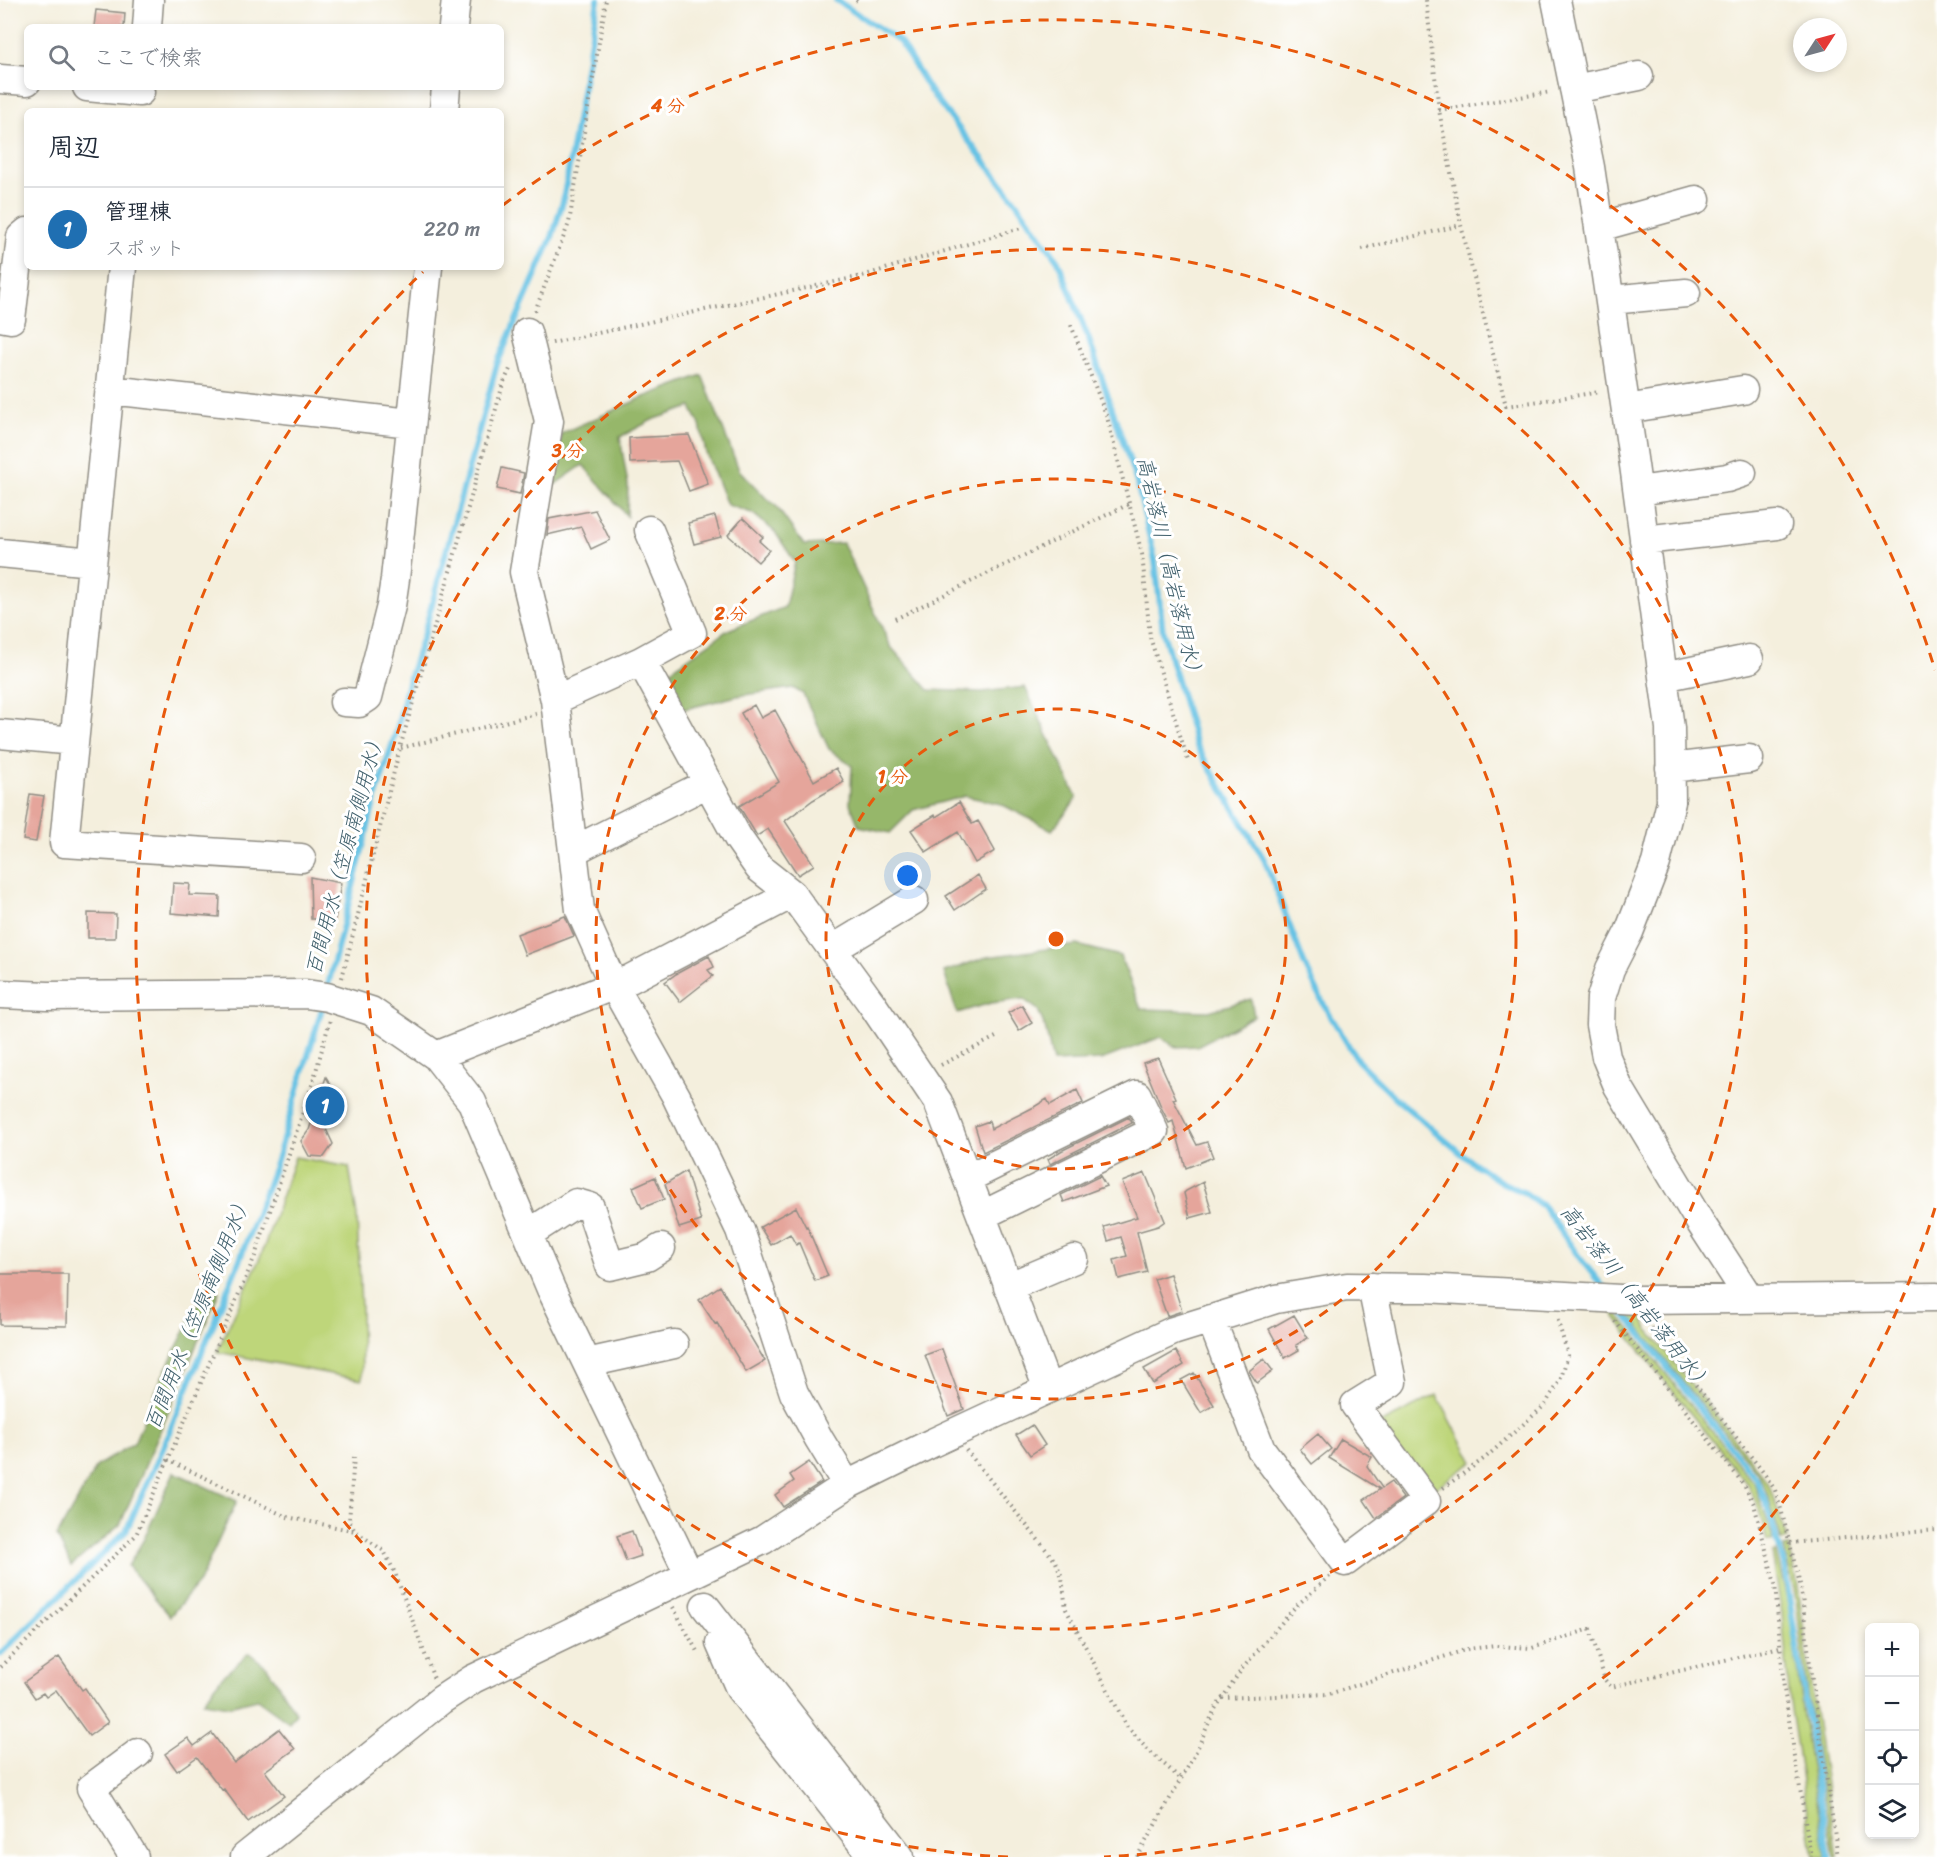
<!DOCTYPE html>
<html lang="ja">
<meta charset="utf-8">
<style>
:root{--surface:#fff;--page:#f2f2f3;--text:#1f2937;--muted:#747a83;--line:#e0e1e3;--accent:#1f6fb2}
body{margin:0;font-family:Sriracha,"Klee One",sans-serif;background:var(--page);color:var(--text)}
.controls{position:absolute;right:18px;bottom:18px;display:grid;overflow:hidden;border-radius:9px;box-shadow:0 3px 9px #0003}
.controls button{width:54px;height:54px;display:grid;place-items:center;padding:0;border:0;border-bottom:2px solid var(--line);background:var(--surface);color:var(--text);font:30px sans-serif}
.compass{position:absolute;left:1793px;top:18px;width:54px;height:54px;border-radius:50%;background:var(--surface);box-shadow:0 3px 9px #0003;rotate:54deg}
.you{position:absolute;left:908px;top:876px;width:21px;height:21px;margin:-15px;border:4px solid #fff;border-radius:50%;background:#1a73e8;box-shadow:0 0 0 9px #1a73e833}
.badge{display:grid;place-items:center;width:39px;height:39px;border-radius:50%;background:var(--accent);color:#fff;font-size:20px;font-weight:700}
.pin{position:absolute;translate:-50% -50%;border:3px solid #fff;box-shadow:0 2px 6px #0006}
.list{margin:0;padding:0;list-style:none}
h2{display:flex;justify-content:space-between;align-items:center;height:78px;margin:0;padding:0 24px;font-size:26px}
h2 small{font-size:20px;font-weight:400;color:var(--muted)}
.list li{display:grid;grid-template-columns:39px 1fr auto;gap:18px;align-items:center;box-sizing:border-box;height:84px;padding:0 24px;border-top:2px solid var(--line)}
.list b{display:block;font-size:22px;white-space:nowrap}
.list p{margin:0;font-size:20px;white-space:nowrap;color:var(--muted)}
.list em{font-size:20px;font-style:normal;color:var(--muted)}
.icon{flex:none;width:33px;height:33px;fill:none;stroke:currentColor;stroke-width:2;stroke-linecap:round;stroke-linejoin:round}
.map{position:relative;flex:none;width:1937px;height:1857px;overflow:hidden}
.search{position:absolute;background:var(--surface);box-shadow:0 3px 9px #0003;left:24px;top:24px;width:480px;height:66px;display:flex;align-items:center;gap:15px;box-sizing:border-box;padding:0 21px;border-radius:9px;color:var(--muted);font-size:22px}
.panel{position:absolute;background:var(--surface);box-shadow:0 3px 9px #0003;left:24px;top:108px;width:480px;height:162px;border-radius:9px}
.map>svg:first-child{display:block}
</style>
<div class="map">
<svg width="1937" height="1857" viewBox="0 0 1937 1857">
<rect width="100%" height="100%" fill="#fff"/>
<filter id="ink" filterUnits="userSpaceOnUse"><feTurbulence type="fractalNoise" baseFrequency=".0167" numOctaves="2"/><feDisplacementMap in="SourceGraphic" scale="12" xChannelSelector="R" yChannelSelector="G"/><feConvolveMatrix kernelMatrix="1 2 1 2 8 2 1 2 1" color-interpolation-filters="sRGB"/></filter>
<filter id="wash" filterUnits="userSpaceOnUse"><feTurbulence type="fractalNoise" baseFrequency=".008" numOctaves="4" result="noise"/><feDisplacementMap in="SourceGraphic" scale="24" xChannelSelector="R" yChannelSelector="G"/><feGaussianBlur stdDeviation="1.35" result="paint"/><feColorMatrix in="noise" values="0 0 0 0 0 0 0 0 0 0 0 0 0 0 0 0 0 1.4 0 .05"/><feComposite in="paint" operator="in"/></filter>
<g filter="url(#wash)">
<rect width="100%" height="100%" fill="#f4efdd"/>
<path fill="#bed67a" stroke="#748052" stroke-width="1.5" d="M295,1157L349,1167L357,1216L361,1308L362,1380L217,1352L262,1253Z
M1609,1308L1614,1309L1755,1485L1774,1541H1767L1757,1503L1747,1484L1628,1335Z
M1623,1308H1638L1646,1327L1750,1459L1769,1485L1787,1539L1782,1541L1765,1488L1756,1471Z
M1437,1395L1473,1462L1425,1495L1374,1427Z
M1789,1547L1798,1586L1809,1672L1837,1857H1834L1807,1692L1796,1598L1784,1548Z
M1776,1552L1790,1611L1803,1717L1826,1857H1814L1790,1703L1782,1614L1772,1553Z"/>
<path fill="#96b76a" stroke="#60714a" stroke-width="1.5" d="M702,375L739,470L767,499L776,506L804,545L843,543L891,647L929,690L982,692L1025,687L1077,798L1052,830L1001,804L965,796L913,810L890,833L859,826L850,804L852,766L829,749L803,694L793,688L737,696L681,710L664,675L728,630L785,607L795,562L775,532L752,513L727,505L706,453L700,425L691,407L652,420L620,437L628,485L627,516L583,465L551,487L562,433L644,397Z
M1077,945L1120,956L1141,1009L1209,1011L1251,999L1254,1016L1197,1046L1175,1047L1161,1037L1101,1060L1053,1062L1045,1027L1038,1010L1023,999L991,1003L957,1013L944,972L987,957Z
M207,1286L219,1292L120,1525L71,1566L57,1536L97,1466L134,1443L162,1377Z
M174,1472L237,1501L199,1582L170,1616L128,1566L144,1539Z
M249,1653L267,1667L296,1713L289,1722L257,1699L229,1706L203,1702L222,1677Z"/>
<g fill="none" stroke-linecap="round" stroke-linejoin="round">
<path stroke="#66c2e4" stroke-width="6" d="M836,0L900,42L930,91L1016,202L1058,261L1089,340L1137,483L1155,560L1163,632L1196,745L1265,861L1304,963L1325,1007L1358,1061L1394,1097L1469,1160L1501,1182L1525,1193L1544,1207L1579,1257L1604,1288
M327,989L375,799L397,729L408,682L424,633L497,364L552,237L563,201L598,0
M1620,1308L1756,1479L1767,1505L1784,1564L1829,1857
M0,1654L126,1531L161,1452L238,1264L276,1163L323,1005"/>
</g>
<g id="blocks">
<path fill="#e5a59b" d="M96,10L125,13L124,27H94Z
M689,435L708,484L689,491L677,461L630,463L629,438Z
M502,468L524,473L520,494L497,489Z
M595,510L610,540L591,549L581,527L547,535L549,519Z
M715,516L721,537L694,544L688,523Z
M743,518L763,537L759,541L769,550L758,562L728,535Z
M754,705L761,718L775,710L814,781L836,768L844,782L813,800L785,821L814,865L798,875L768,829L757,836L739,806L779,782L741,713Z
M30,794L44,796L36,842L23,840Z
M959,802L972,824L978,821L995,851L975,863L958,832L926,852L911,830L935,815L936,817Z
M978,875L986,889L955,910L946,896Z
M310,877L341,883L335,919H311Z
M173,883L190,884L189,895L220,896L219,917L171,913Z
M88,913L116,914L115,938H88Z
M565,916L574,936L525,955L517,934Z
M709,956L714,967L708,970L713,976L680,1002L665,982L676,974Z
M1022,1005L1032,1023L1019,1031L1008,1013Z
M1158,1058L1176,1098L1173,1099L1197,1145L1207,1142L1213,1157L1186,1168L1173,1121L1169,1123L1162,1109L1143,1063Z
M326,1077L337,1095L326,1129L333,1144L324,1157L309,1156L301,1141L309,1130Z
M1077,1090L1083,1103L983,1152L975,1126L989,1121L991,1129L1034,1107L1047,1099L1050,1105Z
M1129,1117L1132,1123L1050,1164L1048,1159L1061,1151Z
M686,1171L701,1221L679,1228L665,1184Z
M1145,1173L1165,1221L1158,1226L1137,1232L1147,1272L1119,1279L1114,1260L1127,1256L1121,1237L1108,1241L1104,1227L1137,1217L1122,1182Z
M1100,1176L1106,1186L1064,1202L1061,1195Z
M655,1177L664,1199L642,1208L633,1187Z
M1203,1182L1212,1212L1190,1218L1184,1193L1186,1191Z
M796,1207L806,1227L807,1226L828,1276L815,1281L799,1243L796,1245L790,1234L771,1245L760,1227Z
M0,1274H68L67,1326L0,1325Z
M1170,1274L1182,1311L1167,1316L1154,1279Z
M720,1286L765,1361L746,1372L717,1323L715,1324L699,1300Z
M1294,1315L1308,1338L1296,1345L1299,1350L1285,1358L1269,1329Z
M942,1349L964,1409L948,1416L925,1355Z
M1176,1351L1184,1365L1153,1384L1144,1369Z
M1264,1359L1273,1371L1257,1383L1249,1371Z
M1194,1373L1214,1405L1201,1413L1181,1380Z
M1032,1425L1045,1445L1030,1455L1016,1435Z
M1318,1434L1331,1449L1312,1464L1300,1449Z
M1341,1439L1372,1457L1367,1466L1382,1488L1391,1482L1403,1498L1376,1518L1364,1500L1380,1489L1329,1458Z
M809,1462L822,1482L783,1507L775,1495L794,1481L790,1475Z
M632,1531L641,1556L626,1561L617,1536Z
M59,1657L82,1690L85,1688L108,1722L89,1736L56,1690L46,1697L43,1693L35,1698L24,1682Z
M279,1729L295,1749L265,1771L284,1796L248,1822L224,1789L222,1790L197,1757L177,1771L165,1754L188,1738L194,1746L212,1733L234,1763Z"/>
</g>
</g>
<g filter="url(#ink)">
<use href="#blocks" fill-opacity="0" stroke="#908d84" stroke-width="1.5"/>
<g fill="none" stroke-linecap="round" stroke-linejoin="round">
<g stroke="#908d84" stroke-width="31">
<path id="minor" d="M1556,0L1590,167L1634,465L1670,728L1671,802L1656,863L1629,932L1610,969L1601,998L1600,1025L1606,1057L1618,1086L1700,1222L1750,1299
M147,27L149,0
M453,27L456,0
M0,79L27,81
M87,87L140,92
M1574,89L1639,76
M444,111L446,87
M1599,227L1696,200
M122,267L64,843L301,858
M1610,300L1686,293
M0,317L11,319L21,237L27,232
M527,332L549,421L524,572L555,700L580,910L614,986L676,1096L740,1230L794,1393L819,1439L847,1485
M110,390L411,423
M1626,409L1743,390
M1638,491L1727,478L1742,473
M1644,540L1777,525
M0,553L92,562
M641,661L738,838L759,868L792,894
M1663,677L1749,659
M555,700L641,661L692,633L649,530
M344,702L359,703L368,697L391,606L395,579L428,267
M0,734L74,741
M1670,768L1749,759
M573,851L708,783
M833,949L914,900
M0,994L48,996L306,994L327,997L371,1011L436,1056L472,1102L551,1289L689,1574
M436,1056L630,979L792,894L872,1004L938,1102L1048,1389
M968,1178L1137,1095L1154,1131L983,1215
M528,1234L576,1203L590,1207L610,1266L647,1257L661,1248
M1008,1287L1074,1259
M1211,1319L1261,1449L1345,1562L1426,1501L1355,1405L1392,1382L1372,1287
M587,1363L674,1344
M705,1606L900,1857
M720,1643L740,1689L873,1857
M134,1857L91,1788L138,1753
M245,1857L441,1700L473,1679L763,1540L847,1485L932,1443L1173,1331L1276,1299L1347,1287L1425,1288L1638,1300L1937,1297"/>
</g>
<path stroke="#908d84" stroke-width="4" stroke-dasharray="1.5 4.5" stroke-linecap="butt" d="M856,0L859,2
M1426,0L1439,110L1461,225L1506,406L1600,392
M1439,110L1551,92
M1362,249L1461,225
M535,311L569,223L606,0
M1071,325L1107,417L1142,554L1150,637L1188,761
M552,343L862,276L1021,228
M895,619L1129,504
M401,748L536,714
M342,978L400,748L503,384L511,367
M941,1065L996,1037
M1615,1321L1745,1486L1754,1504L1775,1584L1784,1689L1811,1857
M1648,1323L1766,1476L1775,1490L1781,1509L1801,1588L1811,1673L1838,1857
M966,1450L1056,1562L1062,1577L1066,1609L1127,1727L1147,1749L1181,1779
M354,1457L349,1521L355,1531L384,1551L395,1573L434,1679
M168,1460L287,1517L355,1531
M1443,1488L1485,1458L1544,1406L1560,1381L1568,1355L1557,1318
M1790,1543L1937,1530
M673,1607L698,1653
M0,1667L136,1535L255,1256L313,1082L330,1020
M1222,1698L1329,1694L1468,1649L1496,1646L1532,1648L1590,1629L1605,1680L1611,1687L1780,1647
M1137,1857L1194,1756L1215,1709L1242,1669L1296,1606L1330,1576"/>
<use href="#minor" stroke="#fff" stroke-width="28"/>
</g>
</g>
<g fill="none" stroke="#e8590c" stroke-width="3" stroke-dasharray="10 8">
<circle cx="1056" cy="939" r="230"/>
<circle cx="1056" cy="939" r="460"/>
<circle cx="1056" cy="939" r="690"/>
<path d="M1935 1208A919 919 0 0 1 1104 1857M1008 1857A919 919 0 0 1 423 272M503 205A919 919 0 0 1 1935 670"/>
</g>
<g text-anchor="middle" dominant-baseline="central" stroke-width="6" stroke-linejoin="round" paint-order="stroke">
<g font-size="21" font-style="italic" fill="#40606c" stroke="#fff">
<text transform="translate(1170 569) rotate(77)">高岩落川（高岩落用水）</text>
<text transform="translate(345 853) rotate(-75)">百間用水（笠原南側用水）</text>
<text transform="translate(1636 1298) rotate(52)">高岩落川（高岩落用水）</text>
<text transform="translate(198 1312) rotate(-68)">百間用水（笠原南側用水）</text>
</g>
</g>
<circle cx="1056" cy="939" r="9" fill="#e8590c" stroke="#fff" stroke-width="3"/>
<g font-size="18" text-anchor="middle" font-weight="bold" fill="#e8590c" stroke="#fff" stroke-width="6" stroke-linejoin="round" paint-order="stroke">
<text x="668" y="112">4 分</text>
<text x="568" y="457">3 分</text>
<text x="731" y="620">2 分</text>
<text x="893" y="783">1 分</text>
</g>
</svg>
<div class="controls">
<button>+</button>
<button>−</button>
<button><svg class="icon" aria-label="locate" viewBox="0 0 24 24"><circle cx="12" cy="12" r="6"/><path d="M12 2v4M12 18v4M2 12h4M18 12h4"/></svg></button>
<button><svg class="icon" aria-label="layers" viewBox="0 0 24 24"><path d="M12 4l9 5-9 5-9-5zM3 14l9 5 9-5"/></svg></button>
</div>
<svg class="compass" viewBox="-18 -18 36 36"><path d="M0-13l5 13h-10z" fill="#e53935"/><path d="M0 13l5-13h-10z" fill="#747a83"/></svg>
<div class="you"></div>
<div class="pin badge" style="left:325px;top:1106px">1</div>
<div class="search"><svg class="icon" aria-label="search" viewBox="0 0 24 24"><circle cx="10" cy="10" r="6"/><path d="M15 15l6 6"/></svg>ここで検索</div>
<section class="panel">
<h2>周辺<small></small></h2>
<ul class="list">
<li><span class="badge">1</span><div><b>管理棟</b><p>スポット</p></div><em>220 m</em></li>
</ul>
</section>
</div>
